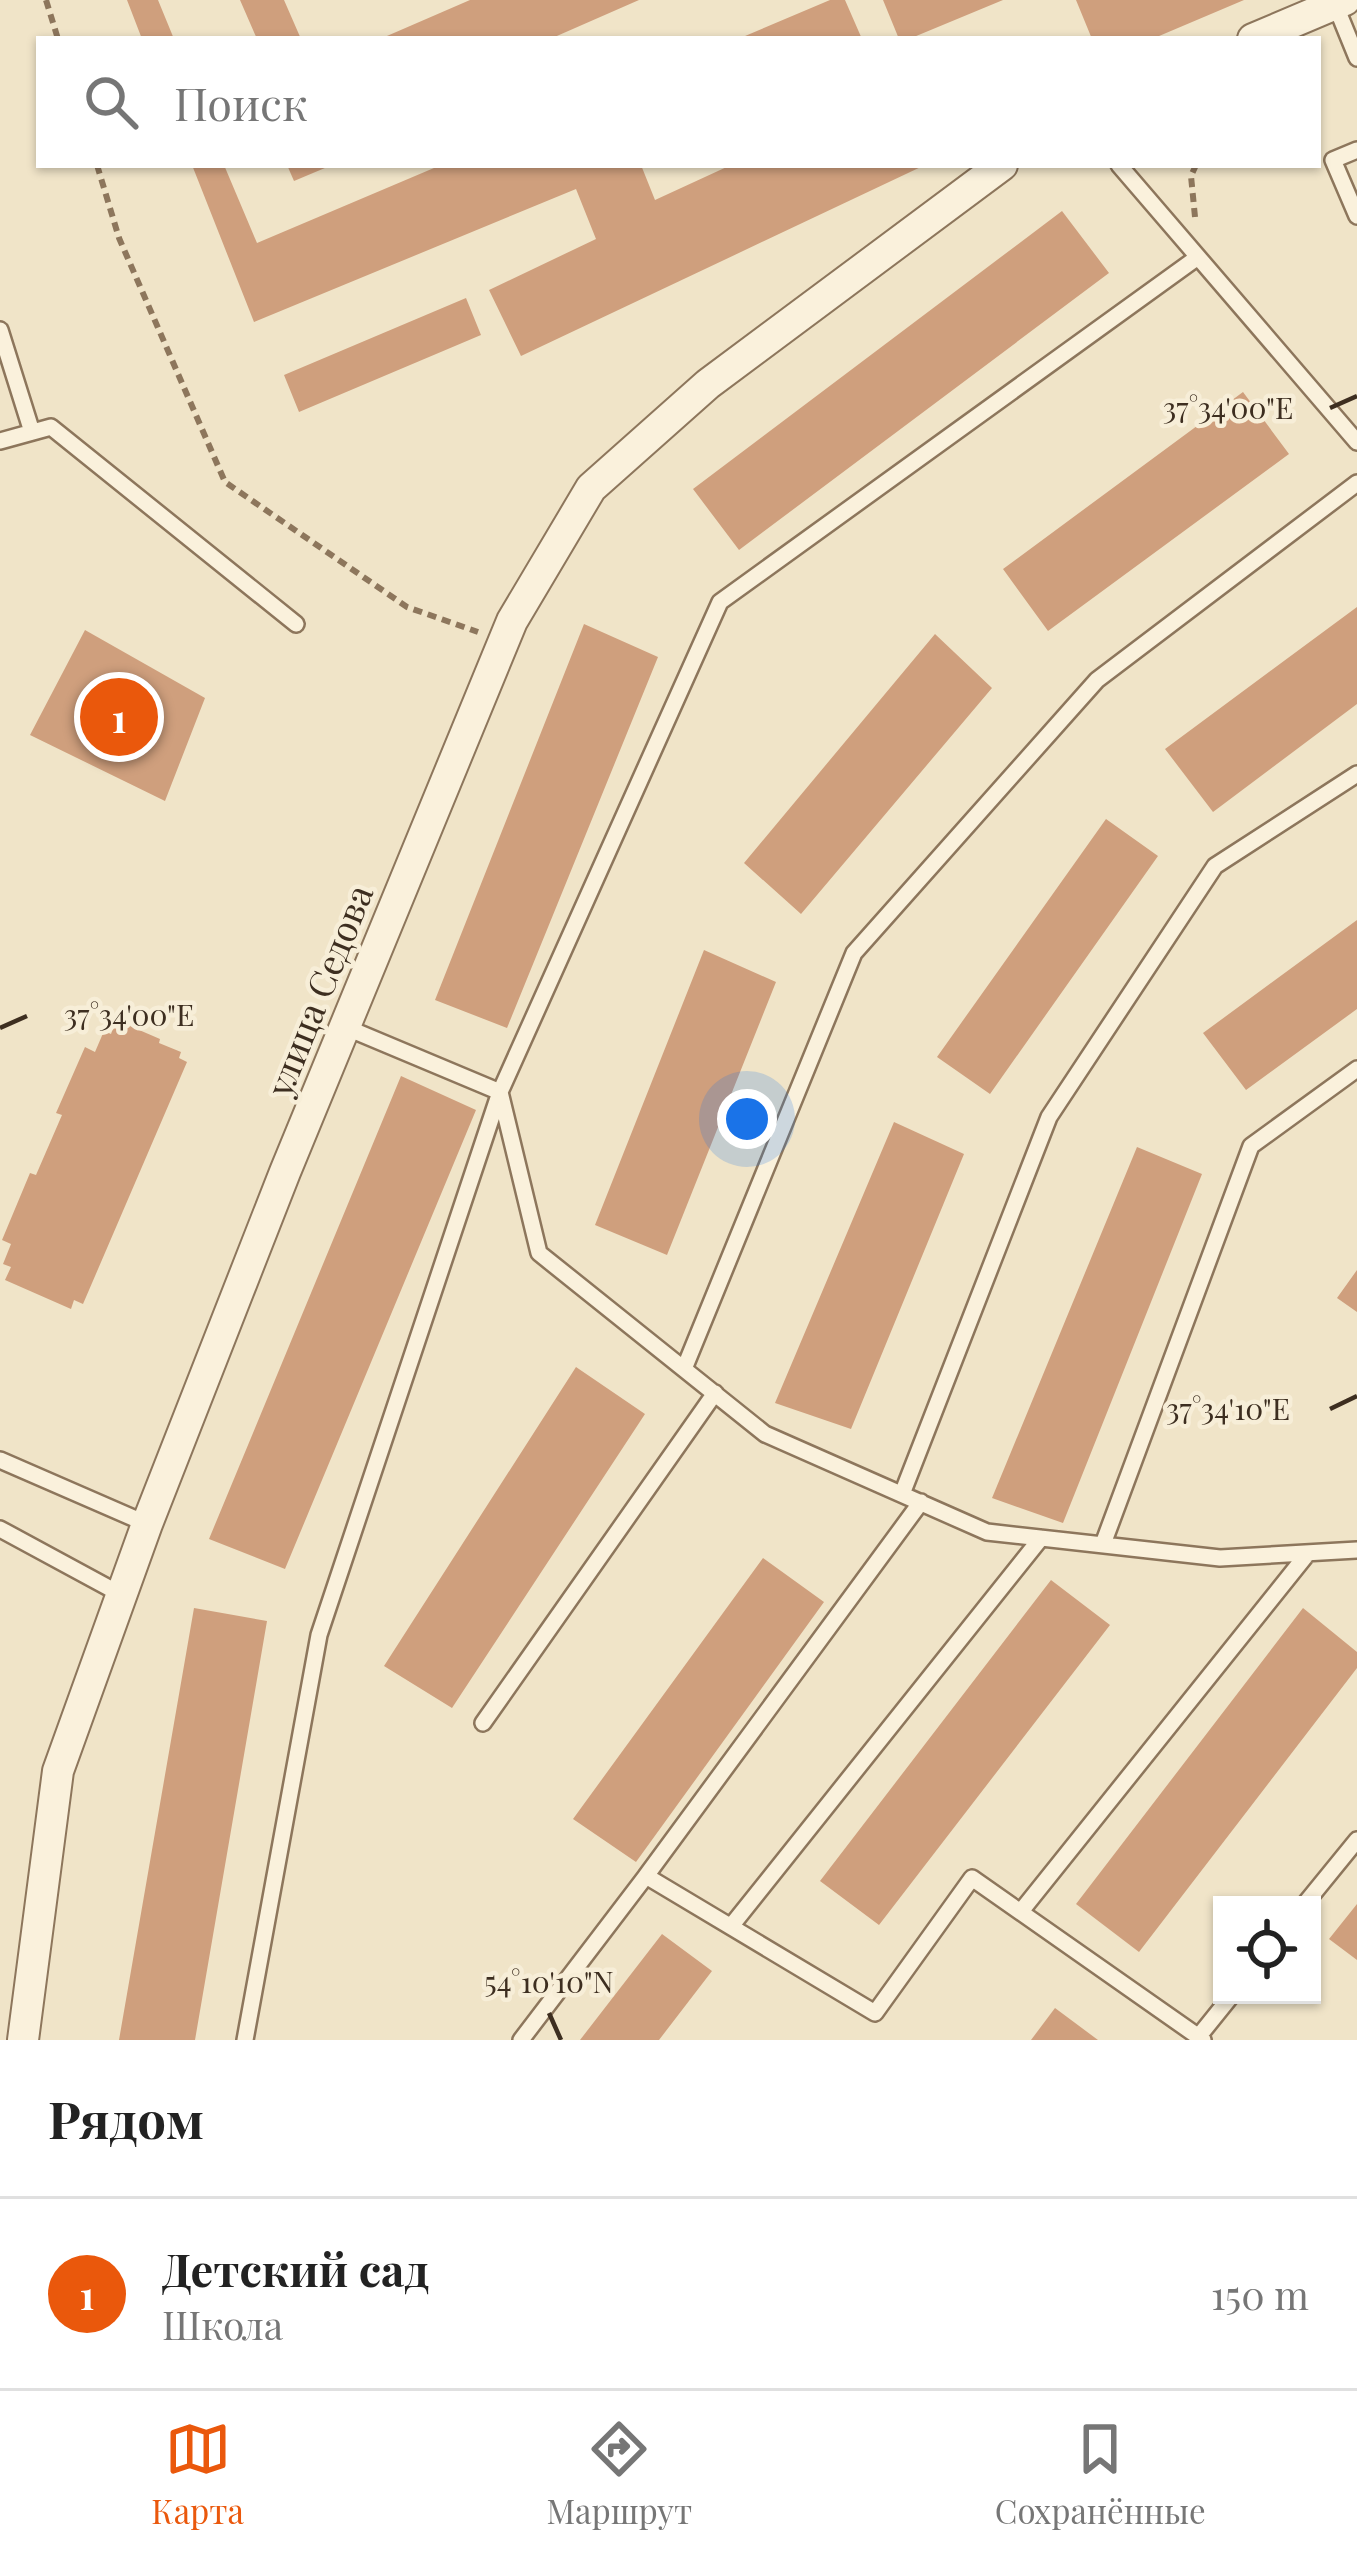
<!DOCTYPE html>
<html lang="ru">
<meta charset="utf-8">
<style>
:root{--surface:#fff;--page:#f2f2f2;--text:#222;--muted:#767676;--line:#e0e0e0;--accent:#ea580c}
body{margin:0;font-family:"Playfair Display",serif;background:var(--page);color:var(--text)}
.controls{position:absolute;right:36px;bottom:36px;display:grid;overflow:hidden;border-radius:0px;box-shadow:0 3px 9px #0004}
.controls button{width:108px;height:108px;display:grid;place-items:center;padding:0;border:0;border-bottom:3px solid var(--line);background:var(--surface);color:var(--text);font:60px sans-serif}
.you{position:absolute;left:747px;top:1119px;width:42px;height:42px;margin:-30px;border:9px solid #fff;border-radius:50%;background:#1a73e8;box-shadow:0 0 0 18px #1a73e833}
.badge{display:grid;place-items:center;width:78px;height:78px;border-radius:50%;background:var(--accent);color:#fff;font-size:39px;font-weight:700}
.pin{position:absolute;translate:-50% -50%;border:6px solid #fff;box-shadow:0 3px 12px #0006}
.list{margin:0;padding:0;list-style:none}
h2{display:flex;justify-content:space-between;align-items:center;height:156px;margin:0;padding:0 48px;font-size:51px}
h2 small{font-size:39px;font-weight:400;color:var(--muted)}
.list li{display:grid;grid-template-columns:78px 1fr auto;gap:36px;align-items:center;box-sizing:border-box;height:192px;padding:0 48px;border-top:3px solid var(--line)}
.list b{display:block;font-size:45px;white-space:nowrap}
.list p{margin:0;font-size:39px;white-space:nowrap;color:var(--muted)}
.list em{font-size:39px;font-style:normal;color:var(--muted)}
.icon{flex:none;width:66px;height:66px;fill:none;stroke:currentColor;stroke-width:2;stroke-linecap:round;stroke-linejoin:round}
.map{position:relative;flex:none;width:1357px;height:2040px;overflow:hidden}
.search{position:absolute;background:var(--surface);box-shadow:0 3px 9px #0004;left:36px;right:36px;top:36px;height:132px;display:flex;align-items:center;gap:30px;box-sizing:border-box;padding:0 42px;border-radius:0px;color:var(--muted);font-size:45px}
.sheet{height:348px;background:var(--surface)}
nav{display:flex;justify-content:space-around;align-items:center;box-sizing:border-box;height:168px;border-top:3px solid var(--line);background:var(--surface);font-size:33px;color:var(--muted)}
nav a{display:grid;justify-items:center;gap:6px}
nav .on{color:var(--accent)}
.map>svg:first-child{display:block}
</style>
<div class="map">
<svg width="1357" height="2040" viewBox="0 0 1357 2040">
<rect width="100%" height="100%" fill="#f0e4c8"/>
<path fill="#cf9f7d" d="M127,0H158L174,39H142Z
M240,0H284L301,39H257Z
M470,0H639L550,39H380Z
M830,0H845L862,39H738Z
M883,0H1003L909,39H899Z
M1076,0H1244L1152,39H1092Z
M192,165H224L257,243L441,165H641L655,200L731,165H925L521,356L489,290L596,239L576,189L254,322Z
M287,165H332L294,181Z
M1062,211L1109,273L739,550L693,489Z
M466,298L481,335L299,412L284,375Z
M1243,392L1289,454L1048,631L1003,569Z
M1357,607V704L1213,812L1165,749Z
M584,624L658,657L507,1028L435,1000Z
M85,630L205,698L165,801L30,735Z
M935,634L992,688L801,914L744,863Z
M1106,819L1158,856L990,1094L937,1057Z
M1357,920V1009L1246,1090L1203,1033Z
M704,950L776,982L667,1255L595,1225Z
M116,1020L160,1039L159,1043L181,1052L179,1058L187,1062L83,1304L74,1300L71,1309L5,1280L11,1267L3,1264L11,1244L2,1240L30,1173L36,1175L62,1115L56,1113L85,1047L95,1052L104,1031L111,1034Z
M401,1076L476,1110L285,1569L209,1539Z
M894,1122L964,1154L851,1429L775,1403Z
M1137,1147L1202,1174L1063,1523L992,1498Z
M1357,1270V1312L1337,1298Z
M576,1367L645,1414L452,1708L384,1666Z
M763,1558L824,1602L636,1862L573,1819Z
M1051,1580L1110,1625L879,1925L820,1881Z
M194,1608L267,1621L195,2040H119Z
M1303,1608L1357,1652V1668L1139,1952L1076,1904Z
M1357,1904V1960L1329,1939Z
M662,1934L712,1971L659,2040H580Z
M1055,2008L1098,2040H1031Z"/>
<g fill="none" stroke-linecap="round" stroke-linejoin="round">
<g stroke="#8d765c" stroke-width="20">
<path id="service" d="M1335,4L1357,58
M1357,150L1333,160L1357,216
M1119,165L1357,442
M0,330L32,432
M0,441L51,427L296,624
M345,1027L500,1092L539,1253L765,1434L987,1532L1220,1558L1357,1550
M684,1369L854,953L1097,680L1357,483
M0,1460L147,1524
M902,1494L1049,1117L1215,866L1357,774
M0,1529L122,1595
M1103,1544L1251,1146L1357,1069
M483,1723L715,1393
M646,1876L921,1502
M1304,1905L1357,1840
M1022,1910L1308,1553
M732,1925L1041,1538
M1199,2036L1232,1995
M245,2040L319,1635L500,1092L720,602L1198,257
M521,2040L646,1876L875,2013L972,1878L1203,2040"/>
</g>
<g stroke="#8d765c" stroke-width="34">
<path id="minor" d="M1253,39L1345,0
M23,2040L58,1771L147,1524L285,1172L512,621L591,488L708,384L1002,165"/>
</g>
<path stroke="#8d765c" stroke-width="6" stroke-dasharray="9 6" stroke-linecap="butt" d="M46,0L58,39
M97,165L119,238L225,482L407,607L478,632
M1195,217L1191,176L1196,165"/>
<use href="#service" stroke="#faf1dc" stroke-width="15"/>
<use href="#minor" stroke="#faf1dc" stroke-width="30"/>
</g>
<path fill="none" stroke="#3d2e20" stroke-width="4.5" d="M1330,408L1357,396M0,1028L27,1016M1330,1409L1357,1396M549,2013L561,2040"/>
<g text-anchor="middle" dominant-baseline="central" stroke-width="9" stroke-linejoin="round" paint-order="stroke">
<g font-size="36" fill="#3d2e20" stroke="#f7eed8">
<text transform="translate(318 990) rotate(-68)">улица Седова</text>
</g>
</g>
<g font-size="30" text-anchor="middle" fill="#3d2e20" stroke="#f7eed8" stroke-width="9" stroke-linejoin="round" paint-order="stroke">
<text x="1228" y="419">37°34'00"E</text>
<text x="129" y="1026">37°34'00"E</text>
<text x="1228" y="1420">37°34'10"E</text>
<text x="549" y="1993">54°10'10"N</text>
</g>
</svg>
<div class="controls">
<button><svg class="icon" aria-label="locate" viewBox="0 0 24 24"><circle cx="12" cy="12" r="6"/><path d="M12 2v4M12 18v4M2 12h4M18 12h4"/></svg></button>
</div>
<div class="you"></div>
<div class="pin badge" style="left:119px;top:717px">1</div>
<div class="search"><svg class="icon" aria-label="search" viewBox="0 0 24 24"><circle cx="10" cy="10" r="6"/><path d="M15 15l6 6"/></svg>Поиск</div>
</div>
<section class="sheet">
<h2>Рядом<small></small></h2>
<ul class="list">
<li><span class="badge">1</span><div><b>Детский сад</b><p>Школа</p></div><em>150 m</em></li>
</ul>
</section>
<nav>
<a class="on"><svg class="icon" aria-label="map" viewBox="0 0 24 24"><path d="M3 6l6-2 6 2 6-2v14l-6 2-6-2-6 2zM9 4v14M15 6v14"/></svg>Карта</a>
<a><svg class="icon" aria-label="directions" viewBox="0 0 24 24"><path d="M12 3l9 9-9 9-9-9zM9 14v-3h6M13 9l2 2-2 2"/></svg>Маршрут</a>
<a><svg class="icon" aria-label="saved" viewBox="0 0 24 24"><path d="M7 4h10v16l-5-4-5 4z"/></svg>Сохранённые</a>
</nav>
